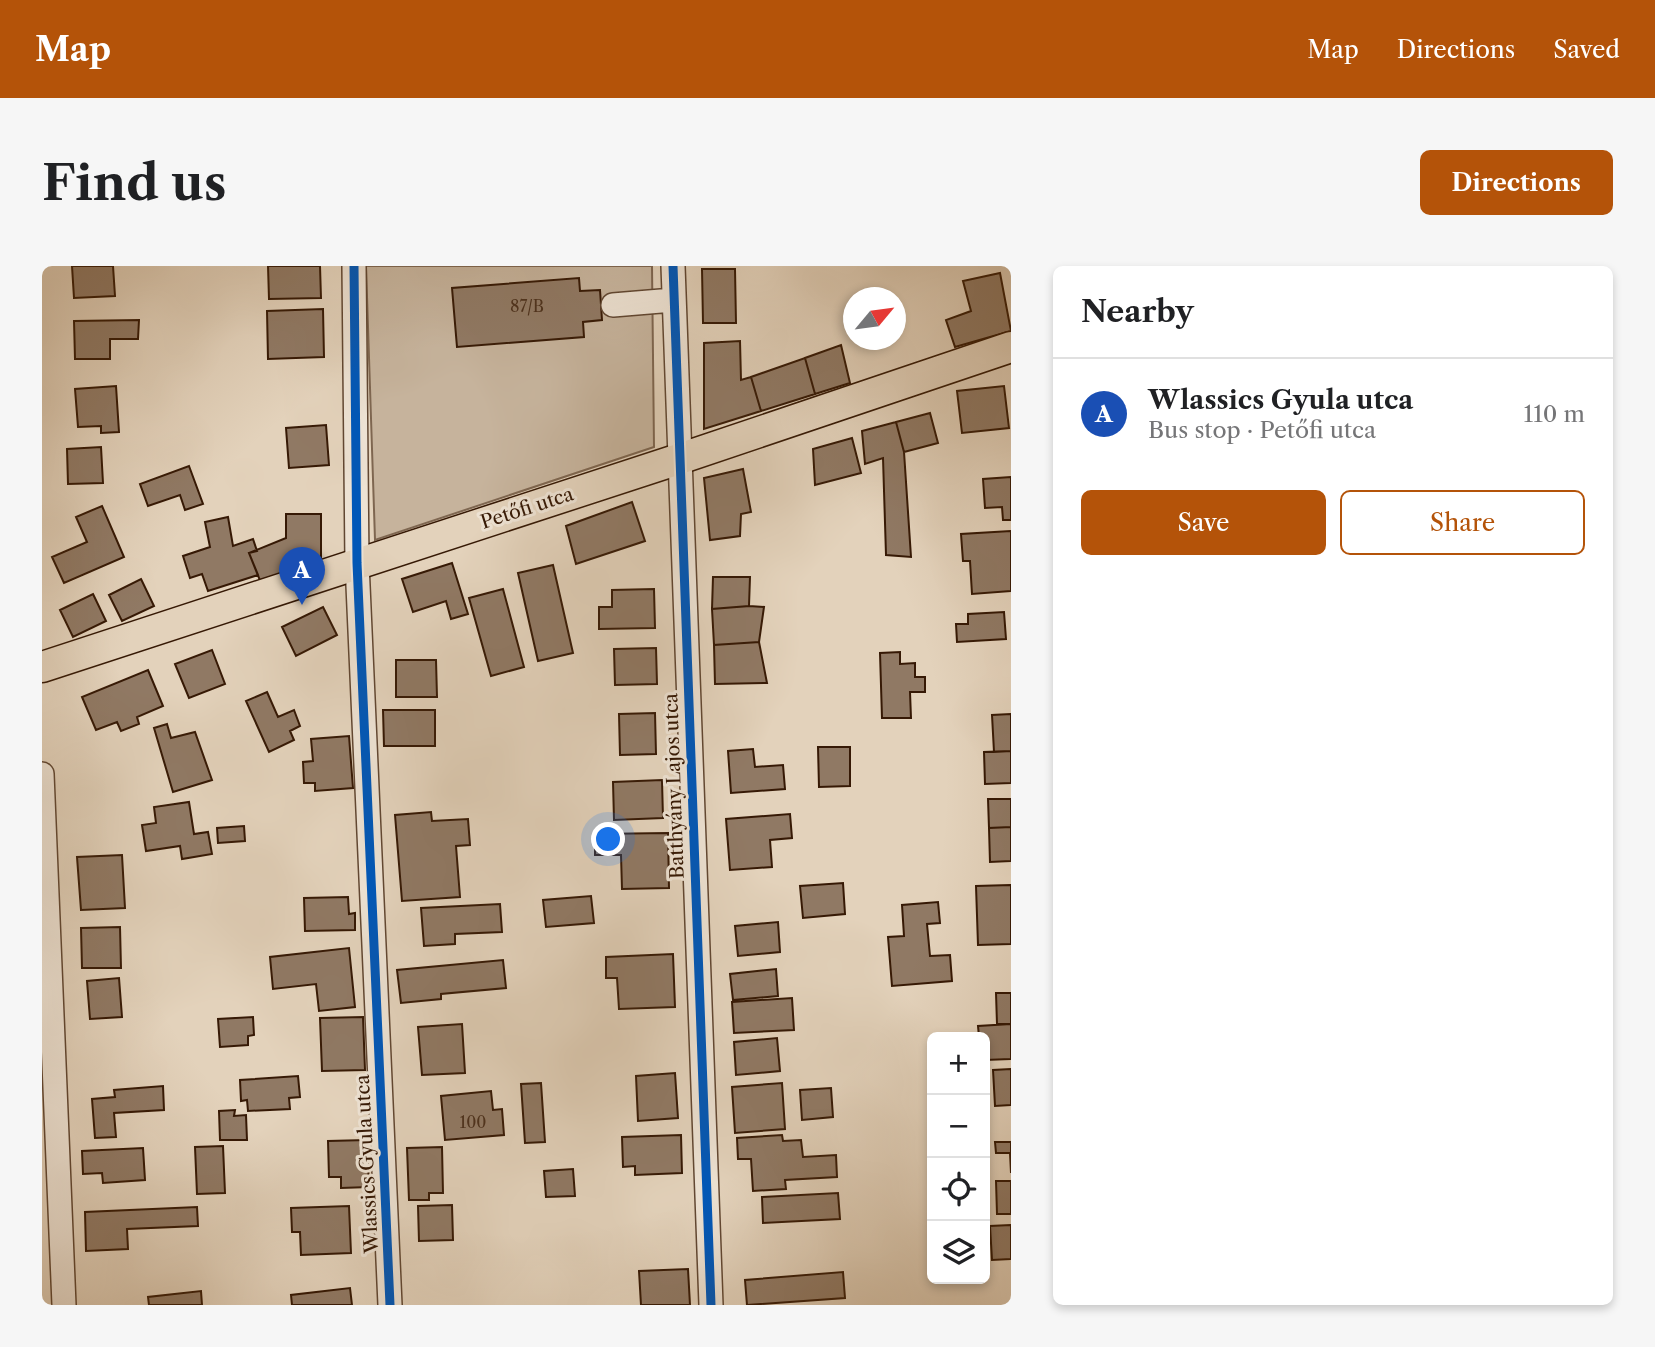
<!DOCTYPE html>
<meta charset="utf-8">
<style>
:root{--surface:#fff;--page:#f6f6f6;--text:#202124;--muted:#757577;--line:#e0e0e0;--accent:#b45309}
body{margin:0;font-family:"Libre Caslon Text",serif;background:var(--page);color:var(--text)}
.controls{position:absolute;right:21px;bottom:21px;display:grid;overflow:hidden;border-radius:10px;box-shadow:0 4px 10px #0003}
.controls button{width:63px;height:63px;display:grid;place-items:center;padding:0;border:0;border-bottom:2px solid var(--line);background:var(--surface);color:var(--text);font:35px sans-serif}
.compass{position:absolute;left:801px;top:21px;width:63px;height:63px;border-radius:50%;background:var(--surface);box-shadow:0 4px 10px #0003;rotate:61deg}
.you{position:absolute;left:567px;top:574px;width:24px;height:24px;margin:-18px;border:5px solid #fff;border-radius:50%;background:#1a73e8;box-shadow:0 0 0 10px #1a73e833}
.badge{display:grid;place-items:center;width:46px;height:46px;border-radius:50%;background:var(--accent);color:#fff;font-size:23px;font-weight:700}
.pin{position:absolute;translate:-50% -58px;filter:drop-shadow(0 2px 4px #0008)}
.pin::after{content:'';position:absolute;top:37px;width:24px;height:21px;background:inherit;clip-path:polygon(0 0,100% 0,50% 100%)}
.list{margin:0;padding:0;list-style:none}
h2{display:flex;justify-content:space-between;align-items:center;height:91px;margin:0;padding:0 28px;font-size:30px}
h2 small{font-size:23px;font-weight:400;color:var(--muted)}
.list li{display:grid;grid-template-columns:46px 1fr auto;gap:21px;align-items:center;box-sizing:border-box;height:112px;padding:0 28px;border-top:2px solid var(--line)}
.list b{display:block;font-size:26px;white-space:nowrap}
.list p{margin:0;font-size:23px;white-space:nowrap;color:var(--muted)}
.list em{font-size:23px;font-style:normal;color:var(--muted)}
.actions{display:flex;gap:14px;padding:21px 28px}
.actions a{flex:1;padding:16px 0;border:2px solid var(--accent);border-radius:10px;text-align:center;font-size:24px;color:var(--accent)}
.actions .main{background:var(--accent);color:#fff}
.icon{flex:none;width:38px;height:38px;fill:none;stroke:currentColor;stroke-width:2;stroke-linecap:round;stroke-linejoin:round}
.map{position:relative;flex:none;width:969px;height:1039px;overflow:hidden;border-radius:10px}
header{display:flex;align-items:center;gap:42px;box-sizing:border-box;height:98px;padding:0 35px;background:var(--accent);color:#fff}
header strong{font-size:33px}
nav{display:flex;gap:38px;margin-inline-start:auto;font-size:24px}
.intro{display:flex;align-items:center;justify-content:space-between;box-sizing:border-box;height:168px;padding:0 42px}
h1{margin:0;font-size:49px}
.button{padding:18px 32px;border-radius:10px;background:var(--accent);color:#fff;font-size:24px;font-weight:700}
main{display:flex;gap:42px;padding:0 42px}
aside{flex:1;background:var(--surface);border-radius:10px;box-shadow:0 4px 10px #0003}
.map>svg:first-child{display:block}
</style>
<header>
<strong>Map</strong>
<nav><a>Map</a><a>Directions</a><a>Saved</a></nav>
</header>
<div class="intro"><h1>Find us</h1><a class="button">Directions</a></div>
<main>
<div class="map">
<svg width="969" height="1039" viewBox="0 0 969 1039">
<rect width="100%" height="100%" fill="#e3d2bb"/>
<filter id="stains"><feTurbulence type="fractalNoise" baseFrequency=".00286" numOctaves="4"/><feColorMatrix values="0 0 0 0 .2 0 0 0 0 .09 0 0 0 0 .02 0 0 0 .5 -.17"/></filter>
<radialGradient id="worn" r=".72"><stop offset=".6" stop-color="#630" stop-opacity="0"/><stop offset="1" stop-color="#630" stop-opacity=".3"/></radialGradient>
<path fill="#c6b39c" stroke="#7e6650" stroke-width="2" d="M324,0H610L612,181L333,274Z"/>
<path fill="#907964" stroke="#361905" stroke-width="2" d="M30,0H71L73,30L32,32Z
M226,0H278L279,32L227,33Z
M660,3H693L694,57H661Z
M958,7L969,65L913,81L904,54L929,45L921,15Z
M537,12L538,25L558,24L560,54L541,56L542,71L415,81L410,22Z
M281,43L282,91L226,93L225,45Z
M97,54L96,73H68V93H33L32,55Z
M698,75L699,114L709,111L719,145L662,163V77Z
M799,79L808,117L773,128L763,92Z
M763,92L773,128L719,145L709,111Z
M74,120L77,166L59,167V160L36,161L33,123Z
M962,120L967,162L920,167L915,125Z
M888,147L896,177L862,186L854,156Z
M854,156L862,186L869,291L844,289L841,192L823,198L820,165Z
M284,159L287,199L247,202L244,162Z
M810,172L819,207L773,219L771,183Z
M59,181L61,217L26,218L25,183Z
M147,200L161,238L143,244L138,229L106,240L98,218Z
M701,203L709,246L699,248L698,270L668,274L662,212Z
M969,211V254H961L960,241L943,242L941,213Z
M590,236L603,275L534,298L524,260Z
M60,240L82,291L22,317L10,291L45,276L34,251Z
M244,248H279V300H260L219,317L207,287L244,272Z
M186,251L191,280L211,273L215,285L207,287L216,309L166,325L160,308L148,312L141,290L168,281L163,256Z
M969,265V325L930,328L928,295H921L919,268Z
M410,297L426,348L409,353L404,335L371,346L360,313Z
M511,299L531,387L496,395L476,307Z
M671,311H708L707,340L670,343Z
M99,313L112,340L80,355L67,329Z
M461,323L482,401L449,410L427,332Z
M612,323L613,362L557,363V341H570V324Z
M51,328L64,355L31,371L18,344Z
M707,340L722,341L717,376L672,379L670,343Z
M281,341L295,369L254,390L240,361Z
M962,346L964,373L915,376L914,358H926V348Z
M717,376L725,417L673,418L672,379Z
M614,382L615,418L573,419L572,383Z
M170,384L183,418L147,432L133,398Z
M858,386V398L873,397V411H883V426H868L869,452H840L838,387Z
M354,394H394L395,431H354Z
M106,404L121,440L95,451L97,458L79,465L75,456L54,464L40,431Z
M225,426L236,451L252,444L258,460L248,465L252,474L227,486L204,435Z
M341,444H393V480H342Z
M613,447L614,488L578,489L577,448Z
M969,448V485L952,486L950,449Z
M125,458L129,472L153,466L170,514L131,526L112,462Z
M307,470L311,522L273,525V517H262L261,496L271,495L269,473Z
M776,481H808V520L777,521Z
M711,483L713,501L741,499L743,523L689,527L686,485Z
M969,485V517L943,518L942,486Z
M620,514L621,552L572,554L571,516Z
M946,533H969V561L947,562Z
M147,536L152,568L166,566L170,588L140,593L138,580L104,585L100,559L114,557L112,541Z
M389,546L390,555L426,553L428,579L414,580L418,631L360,635L353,549Z
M748,548L750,572L728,574L730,601L688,604L684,553Z
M202,560L203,575L176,577L175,562Z
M969,561V595L948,596L947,562Z
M626,567L627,622L580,623L579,589H553V568Z
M80,589L83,642L39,644L35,591Z
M801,617L803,648L761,652L758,620Z
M969,619V678L936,679L934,620Z
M549,630L552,657L504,661L501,634Z
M306,631L307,648L313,647V664L263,665L262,632Z
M896,636L898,657L885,658L888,690L908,689L910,715L850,720L846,671L862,670L860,639Z
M458,638L460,666L413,668V678L382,680L379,642Z
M736,656L738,686L696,690L693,660Z
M78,661L79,702H40L39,662Z
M307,682L313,741L277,745L274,718L231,723L228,691Z
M631,688L633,741L577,743L575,712H564V691Z
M461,694L464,722L399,728V733L359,737L355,704Z
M734,703L736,730L691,734L688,708Z
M77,712L80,751L48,753L45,715Z
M954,727H969V758H955Z
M750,732L752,764L692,767L690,736Z
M211,751L212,769L206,770V779L178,781L176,753Z
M321,751L323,804L280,805L278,752Z
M420,758L423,807L380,809L376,761Z
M969,758V793L943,794V771H937L936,760Z
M735,772L738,805L694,809L692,776Z
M969,803V839L953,840L951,804Z
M633,807L636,852L596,855L594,810Z
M256,810L258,831L247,832L248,843L206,845L205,834L199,835L198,814Z
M499,817L503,876L483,877L479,818Z
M740,817L743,863L693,867L690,821Z
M121,820L122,844L72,847L74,871L53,872L50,833L73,831L72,824Z
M789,822L791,851L760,854L758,824Z
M449,825L451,844L460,843L462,869L403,874L399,830Z
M193,844L192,850L204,849L205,874H178L177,845Z
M639,869L640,907L593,909V900L581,901L580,871Z
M740,869L741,875L759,874L761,891L794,889L795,911L743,914L744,923L711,925L709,893H696L695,872Z
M325,874L327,921L299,922V911H287L286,875Z
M953,876H969V907L968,887H954Z
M181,880L183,927L155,928L153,881Z
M400,881L401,927H387V934H367L365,882Z
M101,882L103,914L61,917L60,907L41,908L40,885Z
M531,903L533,930L504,931L502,905Z
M954,915H969V948H955Z
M796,927L798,953L721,957L720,931Z
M410,939L411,974L377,975L376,940Z
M307,940L309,987L259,989L258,966H250L249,942Z
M155,941L156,960L85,963L86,983L44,985L43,946Z
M969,959V993L950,994L948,960Z
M646,1003L648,1039H599L597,1005Z
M801,1006L803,1032L705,1039L703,1014Z
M308,1022L310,1039H250L249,1029Z
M159,1025L160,1039H107L106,1031Z"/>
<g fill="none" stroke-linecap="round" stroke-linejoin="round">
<g stroke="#614732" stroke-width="26">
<path id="minor" d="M312,0L315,297L348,1039
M631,0L669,1039
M571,39L631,34
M0,508L22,1039"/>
</g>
<g stroke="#361905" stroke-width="33">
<path id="major" d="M0,401L637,193L969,81"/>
</g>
<use href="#minor" stroke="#ede2d3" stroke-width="23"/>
<use href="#major" stroke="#e3d2bb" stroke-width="30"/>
<g stroke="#ede2d3" stroke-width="13">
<path id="cycleway" d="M312,0L315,297L348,1039
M631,0L669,1039"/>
</g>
<use href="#cycleway" stroke="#0057b8" stroke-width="9"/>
</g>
<g text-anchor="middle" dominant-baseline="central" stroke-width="6" stroke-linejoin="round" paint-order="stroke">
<g font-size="16" fill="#4c311d">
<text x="485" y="40">87/B</text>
<text x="431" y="856">100</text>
</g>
<g font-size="19" fill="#361905" stroke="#ede2d3">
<text transform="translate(485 242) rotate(-18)">Petőfi utca</text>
<text transform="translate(632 520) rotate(-92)">Batthyány Lajos utca</text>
<text transform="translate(325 898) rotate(-93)">Wlassics Gyula utca</text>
</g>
</g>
<rect width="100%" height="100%" filter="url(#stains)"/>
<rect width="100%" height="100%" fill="url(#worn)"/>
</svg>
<div class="controls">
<button>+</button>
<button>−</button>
<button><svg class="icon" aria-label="locate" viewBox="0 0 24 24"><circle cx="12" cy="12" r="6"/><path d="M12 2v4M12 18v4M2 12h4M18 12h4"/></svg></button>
<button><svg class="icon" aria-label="layers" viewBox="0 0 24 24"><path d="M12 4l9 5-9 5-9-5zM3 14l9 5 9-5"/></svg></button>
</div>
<svg class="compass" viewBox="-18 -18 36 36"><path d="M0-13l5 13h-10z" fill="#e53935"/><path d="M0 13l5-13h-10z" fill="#757577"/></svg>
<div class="you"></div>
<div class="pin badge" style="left:260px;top:339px;background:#1a4fb4">A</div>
</div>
<aside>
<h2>Nearby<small></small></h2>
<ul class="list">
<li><span class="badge" style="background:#1a4fb4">A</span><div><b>Wlassics Gyula utca</b><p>Bus stop · Petőfi utca</p></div><em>110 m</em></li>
</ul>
<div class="actions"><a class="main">Save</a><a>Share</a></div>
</aside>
</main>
